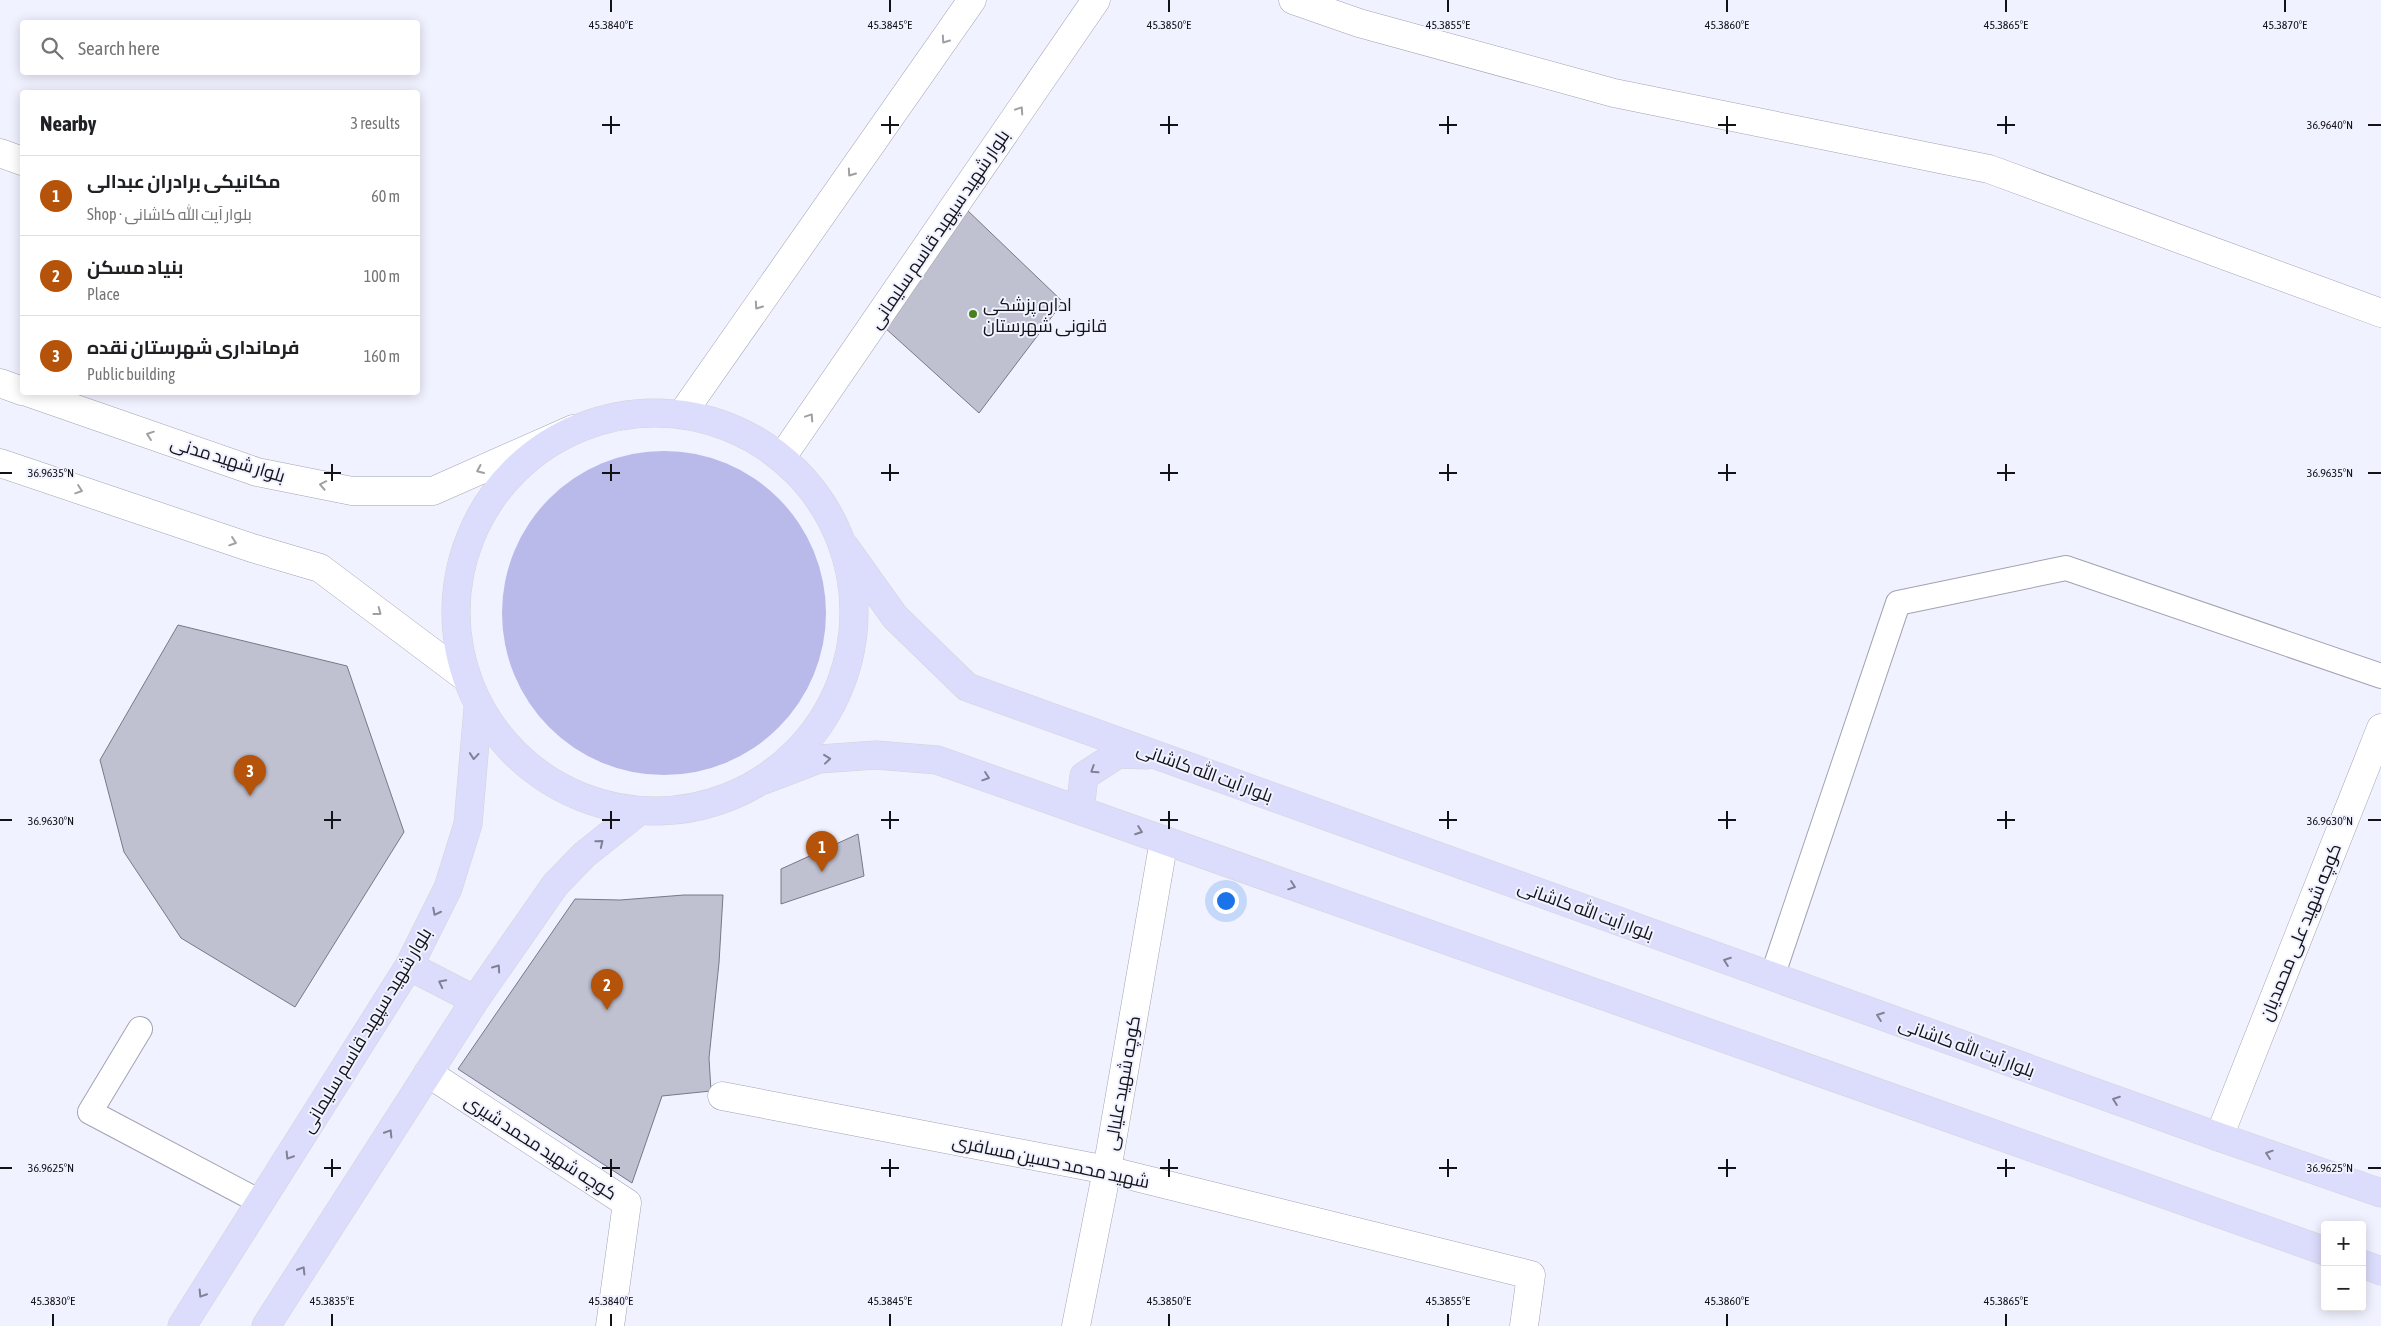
<!DOCTYPE html>
<meta charset="utf-8">
<style>
:root{--surface:#fff;--page:#f2f2f2;--text:#202124;--muted:#757577;--line:#e0e0e0;--accent:#b45309}
body{margin:0;font-family:"Asap Condensed",Cairo,sans-serif;background:var(--page);color:var(--text)}
.controls{position:absolute;right:15px;bottom:15px;display:grid;overflow:hidden;border-radius:5px;box-shadow:0 2px 12px #0003}
.controls button{width:45px;height:45px;display:grid;place-items:center;padding:0;border:0;border-bottom:1px solid var(--line);background:var(--surface);color:var(--text);font:25px sans-serif}
.you{position:absolute;left:1225px;top:900px;width:18px;height:18px;margin:-12px;border:4px solid #fff;border-radius:50%;background:#1a73e8;box-shadow:0 0 0 8px #1a73e833}
.badge{display:grid;place-items:center;width:32px;height:32px;border-radius:50%;background:var(--accent);color:#fff;font-size:16px;font-weight:700}
.pin{position:absolute;translate:-50% -41px;filter:drop-shadow(0 1px 2px #0008)}
.pin::after{content:'';position:absolute;top:26px;width:18px;height:15px;background:inherit;clip-path:polygon(0 0,100% 0,50% 100%)}
.list{margin:0;padding:0;list-style:none}
h2{display:flex;justify-content:space-between;align-items:center;height:65px;margin:0;padding:0 20px;font-size:21px}
h2 small{font-size:16px;font-weight:400;color:var(--muted)}
.list li{display:grid;grid-template-columns:32px 1fr auto;gap:15px;align-items:center;box-sizing:border-box;height:80px;padding:0 20px;border-top:1px solid var(--line)}
.list b{display:block;font-size:19px;white-space:nowrap}
.list p{margin:0;font-size:16px;white-space:nowrap;color:var(--muted)}
.list em{font-size:16px;font-style:normal;color:var(--muted)}
.icon{flex:none;width:28px;height:28px;fill:none;stroke:currentColor;stroke-width:2;stroke-linecap:round;stroke-linejoin:round}
.map{position:relative;flex:none;width:2381px;height:1326px;overflow:hidden}
.search{position:absolute;background:var(--surface);box-shadow:0 2px 12px #0003;left:20px;top:20px;width:400px;height:55px;display:flex;align-items:center;gap:12px;box-sizing:border-box;padding:0 18px;border-radius:5px;color:var(--muted);font-size:19px}
.panel{position:absolute;background:var(--surface);box-shadow:0 2px 12px #0003;left:20px;top:90px;width:400px;height:305px;border-radius:5px}
.map>svg:first-child{display:block}
</style>
<div class="map">
<svg width="2381" height="1326" viewBox="0 0 2381 1326">
<rect width="100%" height="100%" fill="#f1f2ff"/>
<path fill="#babaea" d="M502 613a162 162 0 1 1 324 0a162 162 0 1 1-324 0Z"/>
<path fill="#bfc0d0" stroke="#787887" d="M966,209L1063,302L979,413L884,327Z
M178,625L347,666L404,832L295,1007L181,938L124,852L100,760Z
M858,834L864,876L781,904V869Z
M684,895H723L719,963L709,1058L711,1091L662,1096L632,1183L458,1069L575,899L620,900Z"/>
<g fill="none" stroke-linecap="round" stroke-linejoin="round">
<g stroke="#a2a2b2" stroke-width="26">
<path id="service" d="M1772,977L1898,603L2066,568L2381,676
M140,1029L90,1112L260,1202"/>
</g>
<g stroke="#a2a2b2" stroke-width="29">
<path id="minor" d="M1293,0L1359,23L1614,93L1989,169L2381,313
M0,153L22,161
M428,1073L627,1203L610,1326
M722,1096L1107,1170L1531,1275L1524,1326
M2219,1137L2381,728
M1076,1326L1107,1170L1164,840"/>
</g>
<g stroke="#a2a2b2" stroke-width="29">
<path id="secondary" d="M0,383L22,391
M27,392L257,472L352,491H433L573,429
M682,414L972,0
M782,457L1096,0
M0,463L252,548L320,568L465,677"/>
</g>
<g stroke="#d4d4d5" stroke-width="29">
<path id="primary" d="M456 612a199 199 0 1 1 398 0a199 199 0 1 1-398 0Z
M845,547L895,617L967,687L2219,1137L2381,1193
M764,780L819,759L876,755L937,760L2325,1251
M1080,810L1084,776L1118,754L1147,755
M409,966L475,1000
M2362,1264L2381,1271
M182,1326L409,966L448,888L468,824L478,708
M266,1326L475,1000L555,885L584,855L638,812"/>
</g>
<use href="#service" stroke="#fff" stroke-width="24"/>
<use href="#minor" stroke="#fff" stroke-width="28"/>
<use href="#secondary" stroke="#fff" stroke-width="28"/>
<use href="#primary" stroke="#dcdcfd" stroke-width="28"/>
</g>
<defs><path id="oneway-chevron" d="M-2-3.5L2.5 0L-2 3.5" fill="none" stroke-width="1.6" stroke-linecap="round" stroke-linejoin="round" transform="scale(1.25)"/></defs>
<g stroke="#a0a0a2">
<use href="#oneway-chevron" transform="translate(945 40) rotate(125)"/>
<use href="#oneway-chevron" transform="translate(1020 110) rotate(-56)"/>
<use href="#oneway-chevron" transform="translate(851 173) rotate(125)"/>
<use href="#oneway-chevron" transform="translate(758 306) rotate(125)"/>
<use href="#oneway-chevron" transform="translate(810 417) rotate(-56)"/>
<use href="#oneway-chevron" transform="translate(150 435) rotate(-161)"/>
<use href="#oneway-chevron" transform="translate(480 470) rotate(156)"/>
<use href="#oneway-chevron" transform="translate(323 485) rotate(-169)"/>
<use href="#oneway-chevron" transform="translate(79 490) rotate(19)"/>
<use href="#oneway-chevron" transform="translate(233 542) rotate(19)"/>
<use href="#oneway-chevron" transform="translate(378 612) rotate(37)"/>
</g>
<g stroke="#818196">
<use href="#oneway-chevron" transform="translate(474 756) rotate(95)"/>
<use href="#oneway-chevron" transform="translate(827 759) rotate(-6)"/>
<use href="#oneway-chevron" transform="translate(1094 770) rotate(147)"/>
<use href="#oneway-chevron" transform="translate(986 777) rotate(19)"/>
<use href="#oneway-chevron" transform="translate(1139 831) rotate(20)"/>
<use href="#oneway-chevron" transform="translate(600 843) rotate(-39)"/>
<use href="#oneway-chevron" transform="translate(1292 886) rotate(19)"/>
<use href="#oneway-chevron" transform="translate(436 912) rotate(117)"/>
<use href="#oneway-chevron" transform="translate(1727 961) rotate(-160)"/>
<use href="#oneway-chevron" transform="translate(497 968) rotate(-55)"/>
<use href="#oneway-chevron" transform="translate(442 983) rotate(-153)"/>
<use href="#oneway-chevron" transform="translate(1880 1016) rotate(-160)"/>
<use href="#oneway-chevron" transform="translate(2116 1100) rotate(-160)"/>
<use href="#oneway-chevron" transform="translate(389 1133) rotate(-58)"/>
<use href="#oneway-chevron" transform="translate(2269 1154) rotate(-161)"/>
<use href="#oneway-chevron" transform="translate(289 1156) rotate(122)"/>
<use href="#oneway-chevron" transform="translate(302 1270) rotate(-58)"/>
<use href="#oneway-chevron" transform="translate(202 1294) rotate(122)"/>
</g>
<path fill="none" stroke="#121217" stroke-width="2" d="M611,0V12M890,0V12M1169,0V12M1448,0V12M1727,0V12M2006,0V12M2285,0V12M611,116V134M890,116V134M1169,116V134M1448,116V134M1727,116V134M2006,116V134M602,125H620M881,125H899M1160,125H1178M1439,125H1457M1718,125H1736M1997,125H2015M2368,125H2381M332,464V481M611,464V481M890,464V481M1169,464V481M1448,464V481M1727,464V481M2006,464V481M0,473H12M324,473H341M602,473H620M881,473H899M1160,473H1178M1439,473H1457M1718,473H1736M1997,473H2015M2368,473H2381M332,811V829M611,811V829M890,811V829M1169,811V829M1448,811V829M1727,811V829M2006,811V829M0,820H12M324,820H341M602,820H620M881,820H899M1160,820H1178M1439,820H1457M1718,820H1736M1997,820H2015M2368,820H2381M332,1159V1177M611,1159V1177M890,1159V1177M1169,1159V1177M1448,1159V1177M1727,1159V1177M2006,1159V1177M0,1168H12M324,1168H341M602,1168H620M881,1168H899M1160,1168H1178M1439,1168H1457M1718,1168H1736M1997,1168H2015M2368,1168H2381M53,1314V1326M332,1314V1326M611,1314V1326M890,1314V1326M1169,1314V1326M1448,1314V1326M1727,1314V1326M2006,1314V1326"/>
<circle fill="#488019" stroke="#f1f2ff" stroke-width="2" cx="973" cy="314" r="5"/>
<g text-anchor="middle" dominant-baseline="central" stroke-width="4" stroke-linejoin="round" paint-order="stroke">
<g font-size="18" fill="#121217" stroke="#f1f2ff">
<text transform="translate(939 229) rotate(-56)">بلوار شهید سپهبد قاسم سلیمانی</text>
<text transform="translate(228 459) rotate(17)">بلوار شهید مدنی</text>
<text transform="translate(1205 772) rotate(20)">بلوار آیت الله کاشانی</text>
<text transform="translate(1586 910) rotate(20)">بلوار آیت الله کاشانی</text>
<text transform="translate(2300 932) rotate(-68)">کوچه شهید علی محمدیان</text>
<text transform="translate(366 1030) rotate(-59)">بلوار شهید سپهبد قاسم سلیمانی</text>
<text transform="translate(1967 1047) rotate(20)">بلوار آیت الله کاشانی</text>
<text transform="translate(1122 1083) rotate(-80)">کوچه شهید علیالی</text>
<text transform="translate(541 1147) rotate(33)">کوچه شهید محمد شیری</text>
<text transform="translate(1051 1161) rotate(12)">شهید محمد حسین مسافری</text>
</g>
<g font-size="18" fill="#121217" stroke="#f1f2ff" text-anchor="start">
<text x="983" y="304">اداره پزشکی<tspan x="983" dy="21">قانونی شهرستان</tspan></text>
</g>
</g>
<g font-size="12" text-anchor="middle" fill="#121217" stroke="#f1f2ff" stroke-width="4" stroke-linejoin="round" paint-order="stroke">
<text x="611" y="29">45.3840°E</text>
<text x="890" y="29">45.3845°E</text>
<text x="1169" y="29">45.3850°E</text>
<text x="1448" y="29">45.3855°E</text>
<text x="1727" y="29">45.3860°E</text>
<text x="2006" y="29">45.3865°E</text>
<text x="2285" y="29">45.3870°E</text>
<text x="2330" y="129">36.9640°N</text>
<text x="51" y="477">36.9635°N</text>
<text x="2330" y="477">36.9635°N</text>
<text x="51" y="825">36.9630°N</text>
<text x="2330" y="825">36.9630°N</text>
<text x="51" y="1172">36.9625°N</text>
<text x="2330" y="1172">36.9625°N</text>
<text x="53" y="1305">45.3830°E</text>
<text x="332" y="1305">45.3835°E</text>
<text x="611" y="1305">45.3840°E</text>
<text x="890" y="1305">45.3845°E</text>
<text x="1169" y="1305">45.3850°E</text>
<text x="1448" y="1305">45.3855°E</text>
<text x="1727" y="1305">45.3860°E</text>
<text x="2006" y="1305">45.3865°E</text>
</g>
</svg>
<div class="controls">
<button>+</button>
<button>−</button>
</div>
<div class="you"></div>
<div class="pin badge" style="left:822px;top:872px">1</div>
<div class="pin badge" style="left:607px;top:1010px">2</div>
<div class="pin badge" style="left:250px;top:796px">3</div>
<div class="search"><svg class="icon" aria-label="search" viewBox="0 0 24 24"><circle cx="10" cy="10" r="6"/><path d="M15 15l6 6"/></svg>Search here</div>
<section class="panel">
<h2>Nearby<small>3 results</small></h2>
<ul class="list">
<li><span class="badge">1</span><div><b>مکانیکی برادران عبدالی</b><p>Shop · بلوار آیت الله کاشانی</p></div><em>60 m</em></li>
<li><span class="badge">2</span><div><b>بنیاد مسکن</b><p>Place</p></div><em>100 m</em></li>
<li><span class="badge">3</span><div><b>فرمانداری شهرستان نقده</b><p>Public building</p></div><em>160 m</em></li>
</ul>
</section>
</div>
